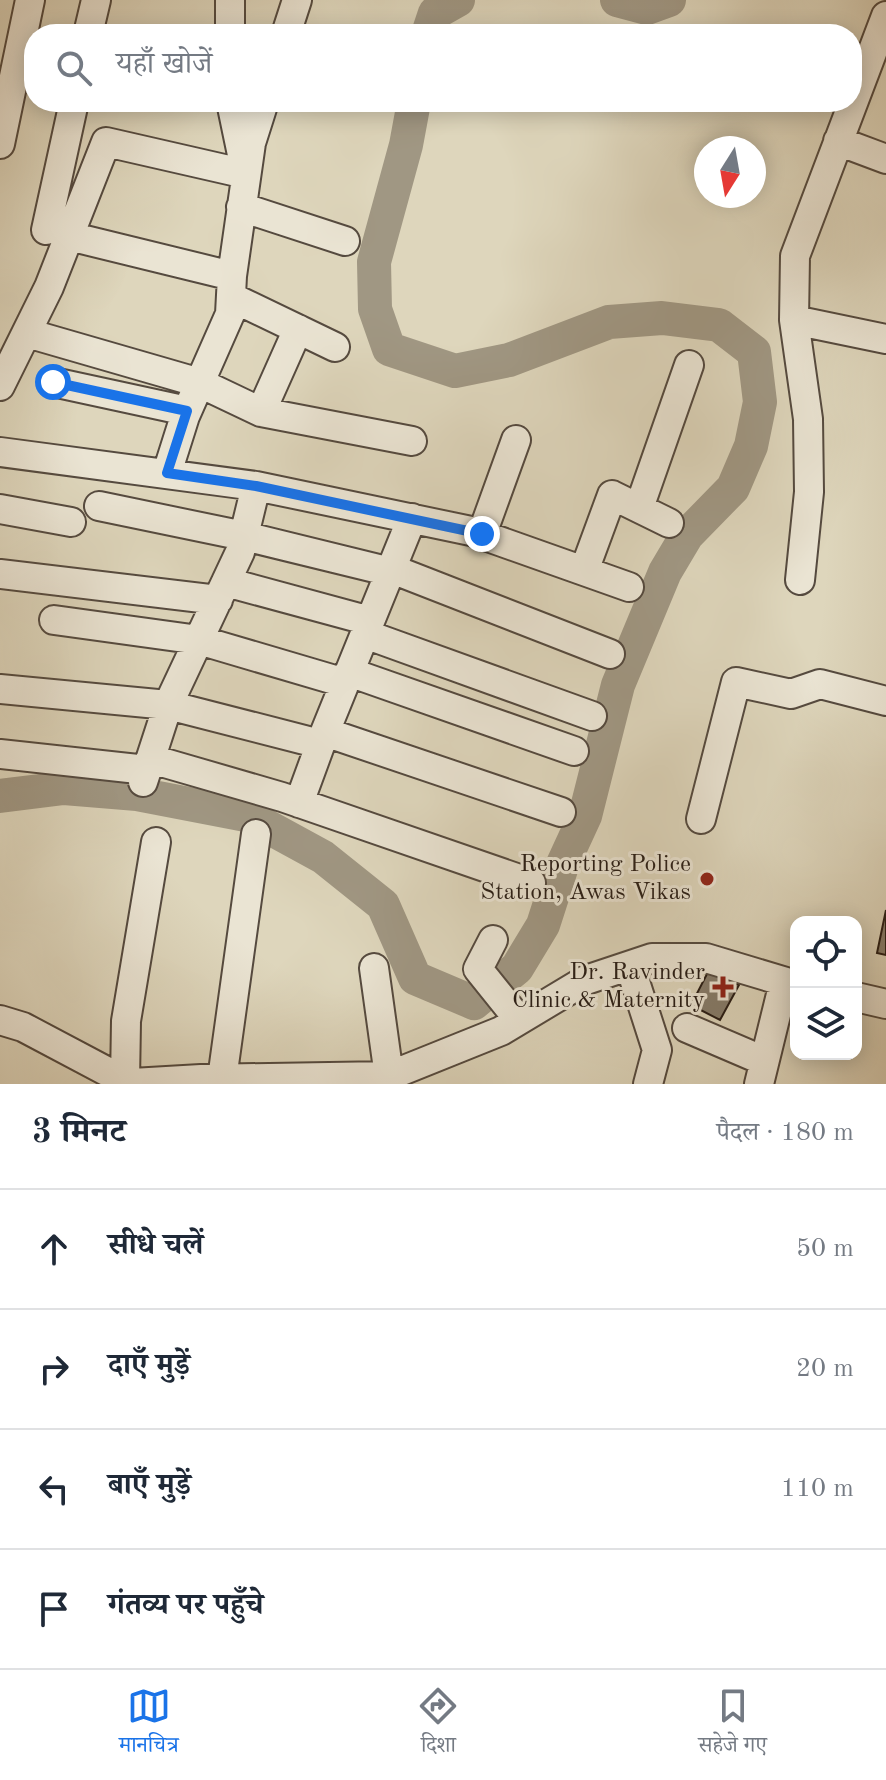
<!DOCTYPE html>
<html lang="hi">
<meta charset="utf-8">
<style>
:root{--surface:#fff;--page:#f6f6f7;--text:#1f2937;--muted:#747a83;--line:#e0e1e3;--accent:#1a73e8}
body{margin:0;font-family:"Old Standard TT","Noto Serif Devanagari",serif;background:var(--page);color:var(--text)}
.controls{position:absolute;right:24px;bottom:24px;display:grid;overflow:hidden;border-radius:16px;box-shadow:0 4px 20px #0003}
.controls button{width:72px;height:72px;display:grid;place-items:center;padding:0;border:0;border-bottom:2px solid var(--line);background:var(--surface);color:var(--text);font:40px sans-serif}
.compass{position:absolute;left:694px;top:136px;width:72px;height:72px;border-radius:50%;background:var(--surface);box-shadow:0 4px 20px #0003;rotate:191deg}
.stop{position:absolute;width:24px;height:24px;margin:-18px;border:6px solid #1a73e8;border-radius:50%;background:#fff}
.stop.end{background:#1a73e8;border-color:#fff;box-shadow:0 2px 8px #0008}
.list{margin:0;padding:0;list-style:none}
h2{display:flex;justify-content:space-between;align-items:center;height:104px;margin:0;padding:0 32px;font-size:34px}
h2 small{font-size:26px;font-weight:400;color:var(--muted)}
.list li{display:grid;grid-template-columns:52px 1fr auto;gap:24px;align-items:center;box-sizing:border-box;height:120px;padding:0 32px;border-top:2px solid var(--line)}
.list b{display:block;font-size:30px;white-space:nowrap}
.list em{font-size:26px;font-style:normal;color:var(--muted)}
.icon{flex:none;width:44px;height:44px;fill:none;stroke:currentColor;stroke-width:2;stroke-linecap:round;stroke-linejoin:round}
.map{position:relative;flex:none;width:886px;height:1084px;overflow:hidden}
.search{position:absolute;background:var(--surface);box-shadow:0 4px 20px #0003;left:24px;right:24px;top:24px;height:88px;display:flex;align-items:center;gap:20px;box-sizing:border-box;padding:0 28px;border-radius:32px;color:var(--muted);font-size:30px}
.sheet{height:584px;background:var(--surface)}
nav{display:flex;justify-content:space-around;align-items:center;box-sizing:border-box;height:112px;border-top:2px solid var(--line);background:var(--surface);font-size:22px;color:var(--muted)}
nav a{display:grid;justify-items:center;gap:4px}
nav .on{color:var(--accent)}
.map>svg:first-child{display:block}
</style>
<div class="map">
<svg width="886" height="1084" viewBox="0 0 886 1084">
<rect width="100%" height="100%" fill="#ded6bc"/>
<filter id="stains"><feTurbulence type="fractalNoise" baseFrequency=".0025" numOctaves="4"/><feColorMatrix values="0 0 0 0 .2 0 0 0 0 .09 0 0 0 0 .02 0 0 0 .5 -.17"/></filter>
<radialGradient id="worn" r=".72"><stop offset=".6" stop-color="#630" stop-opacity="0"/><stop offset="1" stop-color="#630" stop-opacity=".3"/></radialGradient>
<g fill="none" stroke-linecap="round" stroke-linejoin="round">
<path stroke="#a09783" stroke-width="34" d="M617,0L647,8L669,0
M428,34L435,13L458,0
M0,796L64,788L137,794L246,815L323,857L383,905L415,978L474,1003L517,968L543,925L562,866L585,816L618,685L665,572L687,535L733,488L751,446L760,402L754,352L719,325L662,318L609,322L509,360L455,371L389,349L375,309L374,262L406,145L414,102"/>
</g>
<path fill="#867d6c" stroke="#271c15" stroke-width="2" d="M886,910V955L877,953Z
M709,970L739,985L720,1020L691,1005Z"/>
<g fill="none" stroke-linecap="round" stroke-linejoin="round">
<g stroke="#554a3f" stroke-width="32">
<path id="minor" d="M88,34L96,0
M230,34V0
M286,34L297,0
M838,141L886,159
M0,144L30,0
M241,207L345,241
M46,230L74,102
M69,236L232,276
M231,297L335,347
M794,320L886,339
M27,333L200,383L261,412L412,441
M53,382L187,411
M0,386L49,287L106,142L246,174L231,102
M261,412L298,329
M0,452L256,486L471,531L629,587
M167,473L185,416L230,314L232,276L251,143L264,102
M99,506L244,536L391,572
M639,508L689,365
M0,509L71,522
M482,534L516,440
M392,569L610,654
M584,571L612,495L669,523
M0,574L218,600
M800,580L809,492L808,419L794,320L795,256L886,16
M226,582L370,621
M54,620L199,640L345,683
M365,634L592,716
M349,672L574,751
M0,689L168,705L320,744
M325,732L561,812
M0,754L147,770
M151,759L282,797L531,883
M143,782L168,705L240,552L256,486
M299,803L325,732L412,518
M701,819L736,682L791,694L820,684L886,701
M493,940L478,969L519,1020
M630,966L657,1050L648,1084
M374,968L389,1076
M856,997L886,1004
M0,1020L23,1027L125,1081L126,1021L156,842
M687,1028L764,1061
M222,1079L256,834
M115,1084L201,1079L389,1076L501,1031L586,980L652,958H706L796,985
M759,1084L784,982"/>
</g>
<use href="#minor" stroke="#eae4d3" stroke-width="28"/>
</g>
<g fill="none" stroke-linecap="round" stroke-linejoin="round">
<path stroke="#1a73e8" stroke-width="10" d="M53,382L187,411L167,473L256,486L482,534"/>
</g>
<g fill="#8f2418" stroke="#eae4d3" stroke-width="3">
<circle cx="707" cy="879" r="8"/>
<path d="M719 975h8v8h8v8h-8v8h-8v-8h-8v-8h8z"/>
</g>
<g text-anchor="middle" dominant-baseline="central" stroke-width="6" stroke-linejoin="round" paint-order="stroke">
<g font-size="24" fill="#271c15" stroke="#eae4d3" text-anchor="end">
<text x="691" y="865">Reporting Police<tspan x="691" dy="28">Station, Awas Vikas</tspan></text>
<text x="705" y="973">Dr. Ravinder<tspan x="705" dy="28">Clinic &amp; Maternity</tspan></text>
</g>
</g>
<rect width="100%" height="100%" filter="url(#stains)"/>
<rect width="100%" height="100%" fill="url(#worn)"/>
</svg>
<div class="controls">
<button><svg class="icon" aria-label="locate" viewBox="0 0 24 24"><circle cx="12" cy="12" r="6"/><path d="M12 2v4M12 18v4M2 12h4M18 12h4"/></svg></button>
<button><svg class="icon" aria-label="layers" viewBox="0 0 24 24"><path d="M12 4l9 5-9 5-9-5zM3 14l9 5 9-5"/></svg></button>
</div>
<svg class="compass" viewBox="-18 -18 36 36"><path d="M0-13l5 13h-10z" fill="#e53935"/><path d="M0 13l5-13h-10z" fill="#747a83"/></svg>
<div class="stop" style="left:53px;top:382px"></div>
<div class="stop end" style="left:482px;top:534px"></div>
<div class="search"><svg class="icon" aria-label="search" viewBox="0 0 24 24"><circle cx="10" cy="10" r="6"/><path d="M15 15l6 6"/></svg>यहाँ खोजें</div>
</div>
<section class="sheet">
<h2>3 मिनट<small>पैदल · 180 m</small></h2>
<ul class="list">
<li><svg class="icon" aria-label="ahead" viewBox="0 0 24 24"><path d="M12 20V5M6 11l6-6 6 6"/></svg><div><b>सीधे चलें</b></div><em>50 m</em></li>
<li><svg class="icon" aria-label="right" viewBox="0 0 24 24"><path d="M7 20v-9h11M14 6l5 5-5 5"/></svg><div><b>दाएँ मुड़ें</b></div><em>20 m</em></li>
<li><svg class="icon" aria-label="left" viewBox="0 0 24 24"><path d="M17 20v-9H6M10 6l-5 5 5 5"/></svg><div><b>बाएँ मुड़ें</b></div><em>110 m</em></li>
<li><svg class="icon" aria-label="arrive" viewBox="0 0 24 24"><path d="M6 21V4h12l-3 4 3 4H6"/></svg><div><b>गंतव्य पर पहुँचे</b></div></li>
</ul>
</section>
<nav>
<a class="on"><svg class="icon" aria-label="map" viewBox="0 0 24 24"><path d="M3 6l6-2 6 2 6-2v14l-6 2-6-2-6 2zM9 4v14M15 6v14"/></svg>मानचित्र</a>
<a><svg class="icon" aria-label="directions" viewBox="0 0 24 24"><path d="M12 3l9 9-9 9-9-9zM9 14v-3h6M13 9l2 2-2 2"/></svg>दिशा</a>
<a><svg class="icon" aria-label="saved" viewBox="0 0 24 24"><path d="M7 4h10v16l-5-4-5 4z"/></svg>सहेजे गए</a>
</nav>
